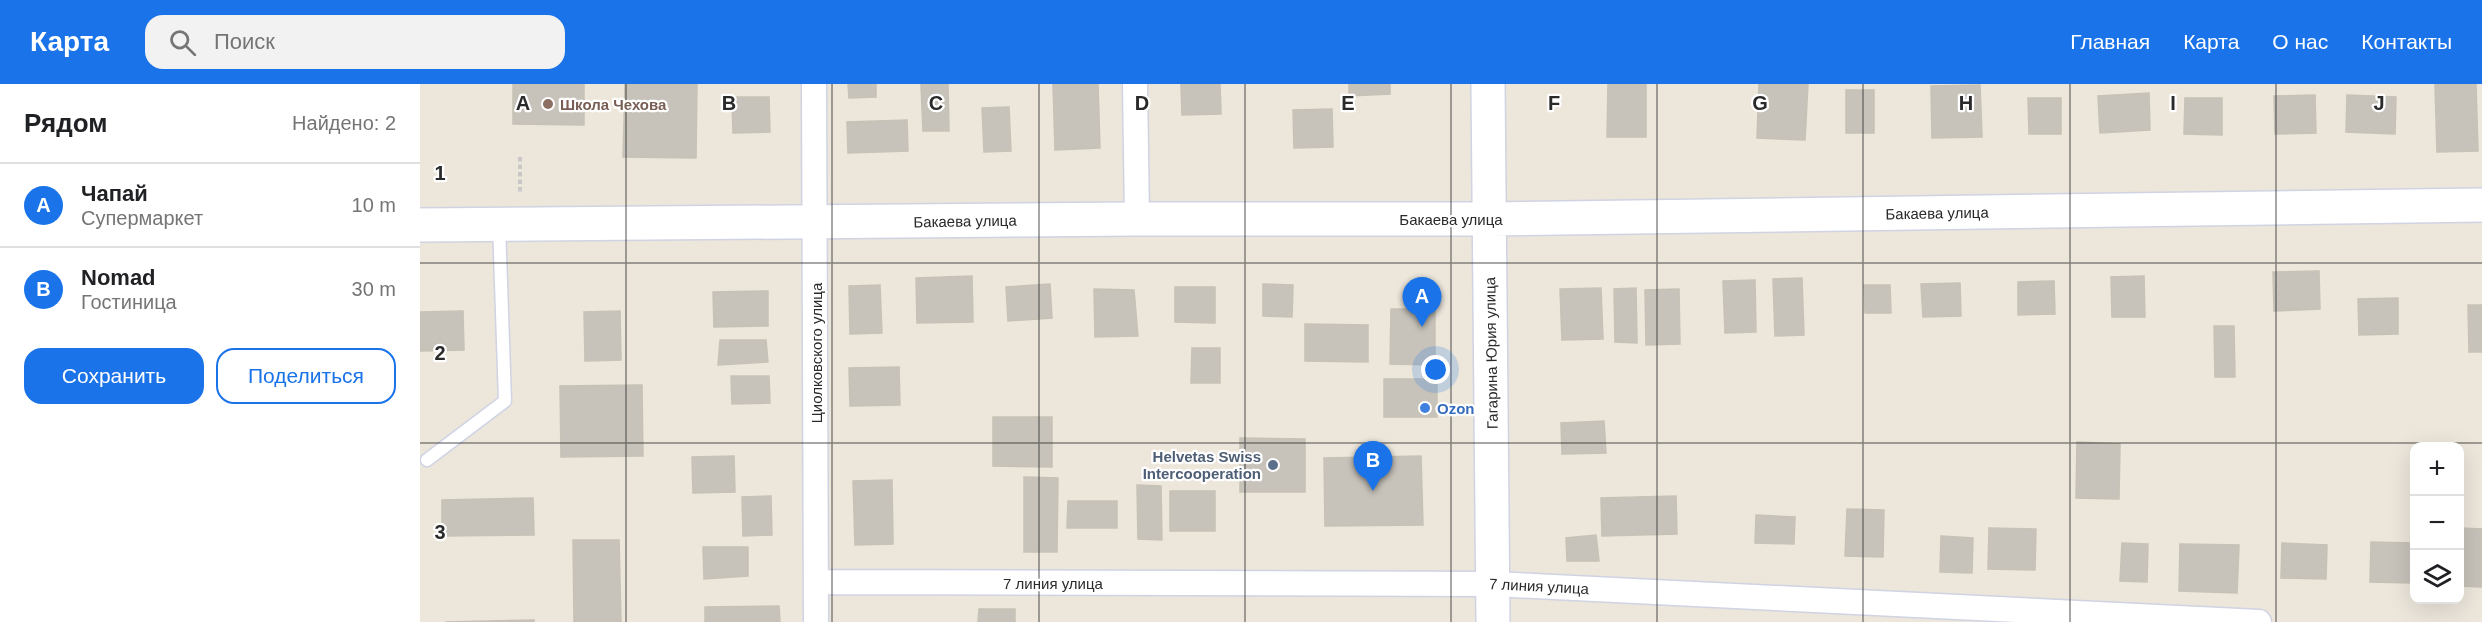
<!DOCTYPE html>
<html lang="ru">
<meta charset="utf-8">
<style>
:root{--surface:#fff;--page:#f2f2f2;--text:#202124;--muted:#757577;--line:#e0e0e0;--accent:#1a73e8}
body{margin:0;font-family:Helvetica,sans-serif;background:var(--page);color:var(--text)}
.controls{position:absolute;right:18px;bottom:18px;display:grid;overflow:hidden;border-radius:12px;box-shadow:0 6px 24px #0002}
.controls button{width:54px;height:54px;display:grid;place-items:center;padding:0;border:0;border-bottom:2px solid var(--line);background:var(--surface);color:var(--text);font:30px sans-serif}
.you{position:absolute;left:1016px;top:286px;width:21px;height:21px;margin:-15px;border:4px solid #fff;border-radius:50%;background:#1a73e8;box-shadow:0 0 0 9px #1a73e833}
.badge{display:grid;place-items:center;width:39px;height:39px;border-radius:50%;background:var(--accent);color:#fff;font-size:20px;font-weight:700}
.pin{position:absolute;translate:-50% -50px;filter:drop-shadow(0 2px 3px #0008)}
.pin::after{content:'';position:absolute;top:32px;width:21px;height:18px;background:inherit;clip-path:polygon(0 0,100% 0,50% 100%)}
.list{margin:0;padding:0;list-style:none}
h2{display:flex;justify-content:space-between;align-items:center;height:78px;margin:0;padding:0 24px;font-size:26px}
h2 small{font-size:20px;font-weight:400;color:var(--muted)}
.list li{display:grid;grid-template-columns:39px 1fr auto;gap:18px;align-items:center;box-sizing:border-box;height:84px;padding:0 24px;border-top:2px solid var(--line)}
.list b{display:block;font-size:22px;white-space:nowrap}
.list p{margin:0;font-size:20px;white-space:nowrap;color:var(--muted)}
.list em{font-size:20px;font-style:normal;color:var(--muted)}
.actions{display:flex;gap:12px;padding:18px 24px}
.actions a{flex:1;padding:14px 0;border:2px solid var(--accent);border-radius:18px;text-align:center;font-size:21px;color:var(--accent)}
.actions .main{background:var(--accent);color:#fff}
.icon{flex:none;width:33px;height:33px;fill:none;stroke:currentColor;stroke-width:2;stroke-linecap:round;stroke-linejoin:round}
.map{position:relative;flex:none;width:2062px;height:538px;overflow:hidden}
header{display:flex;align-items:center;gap:36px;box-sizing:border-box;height:84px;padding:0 30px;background:var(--accent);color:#fff}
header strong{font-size:28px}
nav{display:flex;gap:33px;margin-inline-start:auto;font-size:21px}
.search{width:420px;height:54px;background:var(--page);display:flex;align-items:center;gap:15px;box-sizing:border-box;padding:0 21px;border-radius:18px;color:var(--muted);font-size:22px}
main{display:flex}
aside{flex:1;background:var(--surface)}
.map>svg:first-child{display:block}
</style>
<header>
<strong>Карта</strong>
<div class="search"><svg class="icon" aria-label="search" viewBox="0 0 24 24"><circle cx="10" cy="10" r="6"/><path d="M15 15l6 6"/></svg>Поиск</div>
<nav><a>Главная</a><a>Карта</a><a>О нас</a><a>Контакты</a></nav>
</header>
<main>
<aside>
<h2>Рядом<small>Найдено: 2</small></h2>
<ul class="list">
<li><span class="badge">A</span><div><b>Чапай</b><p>Супермаркет</p></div><em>10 m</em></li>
<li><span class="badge">B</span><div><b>Nomad</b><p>Гостиница</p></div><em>30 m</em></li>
</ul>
<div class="actions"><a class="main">Сохранить</a><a>Поделиться</a></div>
</aside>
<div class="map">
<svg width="2062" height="538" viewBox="0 0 2062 538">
<rect width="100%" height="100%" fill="#ece6db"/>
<path fill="#c7c3bb" stroke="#c7c2b5" stroke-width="1.5" d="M93,0H164V41L93,40Z
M205,0H277L276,74L203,73Z
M428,0H456V13L429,14Z
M501,0H528L529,47H503Z
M633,0H678L680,64L635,66Z
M761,0H800L801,30L762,31Z
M929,0H970V10L929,12Z
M1188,0H1226V53H1187Z
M1339,0H1388L1385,56L1337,54Z
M2015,0H2056L2058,67L2017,68Z
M1560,1L1562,53L1512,54L1511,2Z
M1426,6H1454V49H1426Z
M1729,9L1730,46L1680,49L1678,12Z
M1895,11L1896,49L1855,50L1854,12Z
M1927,11L1976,13L1975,50L1926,48Z
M312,13H349L350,48L313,49Z
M1608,14H1641V50H1609Z
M1765,14H1802V51L1764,50Z
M589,23L591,67L564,68L562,24Z
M912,25L913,63L874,64L873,26Z
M487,36L488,67L428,69L427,38Z
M1899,187L1900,225L1854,227L1853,188Z
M552,192L553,238L497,239L496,194Z
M1724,192L1725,233H1692L1691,193Z
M1382,194L1384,251L1355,252L1353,195Z
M1335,196L1336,248L1305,249L1303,197Z
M1634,197L1635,230L1598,231V198Z
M1540,199L1541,232L1503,233L1501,200Z
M630,200L632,234L588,237L586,203Z
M843,200L873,201L872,233L843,232Z
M460,201L462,249L430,250L429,202Z
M1444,201H1470L1471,229H1445Z
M755,203H795V239L755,238Z
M1181,204L1183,255L1142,256L1140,205Z
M1216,204L1217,259L1195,258L1194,205Z
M674,205L714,206L718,252L675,253Z
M1259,205L1260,260L1226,261L1225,206Z
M348,207V242L294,243L293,208Z
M1978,214V250L1939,251L1938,215Z
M2048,221H2062V268H2049Z
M971,225H1015V281L970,280Z
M43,227L44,266L0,267V228Z
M200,227L201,276L165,277L164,228Z
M885,240L948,241V278L885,277Z
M1794,242H1814L1815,293H1795Z
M300,256H346L348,278L298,281Z
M772,264H800V299H771Z
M479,283L480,321L430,322L429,284Z
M311,292H349L350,319L312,320Z
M964,295H1017V333H964Z
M222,301L223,372L141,373L140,302Z
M573,333H632V383L573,382Z
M1184,337L1186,369L1142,370L1141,339Z
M820,354L885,355V408H820Z
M1657,358L1700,360L1699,415L1656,414Z
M314,372L315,408L273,409L272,373Z
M1001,372L1003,441L905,442L904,374Z
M604,393L638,394L637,468H604Z
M472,396L473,460L435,461L433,397Z
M717,401L741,402L742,456L718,455Z
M750,407H795V447H750Z
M351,412L352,451L323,452L322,413Z
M1256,412L1257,450L1182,452L1181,414Z
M113,414L114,451L22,452V416Z
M648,417H697V444H647Z
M1427,425L1464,426L1463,473L1425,472Z
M1336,431L1375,433L1374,460L1335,459Z
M1569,444L1616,445L1615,486L1568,485Z
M2040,444L2062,445V503L2040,502Z
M1176,451L1179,477H1147L1146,454Z
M1521,452L1553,454L1552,489L1520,488Z
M153,456H199L201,538H154Z
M1951,458L1992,459L1991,499L1950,498Z
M1702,459L1728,460L1727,498L1700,497Z
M1862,459L1907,461L1906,495L1861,494Z
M1760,460L1819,461L1817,509L1759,507Z
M283,463H328V492L284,495Z
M359,522L360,538H285V523Z
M559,525H595V538H558Z
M114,536V538H25Z"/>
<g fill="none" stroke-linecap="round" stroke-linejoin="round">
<g stroke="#d0d3e3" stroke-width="15">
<path id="lane" d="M7,376L85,317L79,140"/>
</g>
<g stroke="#d0d3e3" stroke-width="27">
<path id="street" d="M394,0L396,538
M715,0L717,135
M397,498L1073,500L1839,538"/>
</g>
<g stroke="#d0d3e3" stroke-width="36">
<path id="secondary" d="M1068,0L1073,538
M0,141L717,135H1069L2062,121"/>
</g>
<path stroke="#c8c8c8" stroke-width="4" stroke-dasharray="4.5 3" stroke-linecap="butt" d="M100,73V110"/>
<use href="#lane" stroke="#fff" stroke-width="12"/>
<use href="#street" stroke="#fff" stroke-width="24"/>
<use href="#secondary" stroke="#fff" stroke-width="33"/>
</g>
<path fill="none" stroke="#2a2a2a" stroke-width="1.5" stroke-opacity="0.55" d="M206,0V538M412,0V538M619,0V538M825,0V538M1031,0V538M1237,0V538M1443,0V538M1650,0V538M1856,0V538M0,179H2062M0,359H2062"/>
<circle fill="#8d6e63" stroke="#fff" stroke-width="2" cx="128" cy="20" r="6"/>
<circle fill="#3f7fe0" stroke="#fff" stroke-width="2" cx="1005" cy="324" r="6"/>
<circle fill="#5c6f8a" stroke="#fff" stroke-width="2" cx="853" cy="381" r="6"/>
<g text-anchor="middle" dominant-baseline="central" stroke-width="4.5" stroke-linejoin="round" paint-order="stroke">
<g font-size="15" font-weight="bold" fill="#785e54" stroke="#fff" text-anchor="start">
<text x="140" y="20">Школа Чехова</text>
</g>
<g font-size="15" fill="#2a2a2a" stroke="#fff">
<text transform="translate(1517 129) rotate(-1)">Бакаева улица</text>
<text x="1031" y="135">Бакаева улица</text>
<text transform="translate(545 137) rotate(-1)">Бакаева улица</text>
<text transform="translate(396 269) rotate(-90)">Циолковского улица</text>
<text transform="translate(1071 269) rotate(-91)">Гагарина Юрия улица</text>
<text x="633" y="499">7 линия улица</text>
<text transform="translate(1119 502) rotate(3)">7 линия улица</text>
</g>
<g font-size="15" font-weight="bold" fill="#366cbe" stroke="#fff" text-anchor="start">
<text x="1017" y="324">Ozon</text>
</g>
<g font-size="15" font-weight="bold" fill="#4e5e75" stroke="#fff" text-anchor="end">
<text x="841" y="372">Helvetas Swiss<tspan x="841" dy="17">Intercooperation</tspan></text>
</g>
</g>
<g font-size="20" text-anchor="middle" font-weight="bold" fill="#2a2a2a" stroke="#fff" stroke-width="4.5" stroke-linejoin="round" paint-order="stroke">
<text x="103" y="26">A</text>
<text x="309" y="26">B</text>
<text x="516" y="26">C</text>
<text x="722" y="26">D</text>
<text x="928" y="26">E</text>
<text x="1134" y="26">F</text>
<text x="1340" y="26">G</text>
<text x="1546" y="26">H</text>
<text x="1753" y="26">I</text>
<text x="1959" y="26">J</text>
<text x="20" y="96">1</text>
<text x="20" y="276">2</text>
<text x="20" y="455">3</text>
</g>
</svg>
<div class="controls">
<button>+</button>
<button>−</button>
<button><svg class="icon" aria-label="layers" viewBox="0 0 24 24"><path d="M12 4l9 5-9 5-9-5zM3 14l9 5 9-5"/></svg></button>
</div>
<div class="you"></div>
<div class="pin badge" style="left:1002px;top:243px">A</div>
<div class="pin badge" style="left:953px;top:407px">B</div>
</div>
</main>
